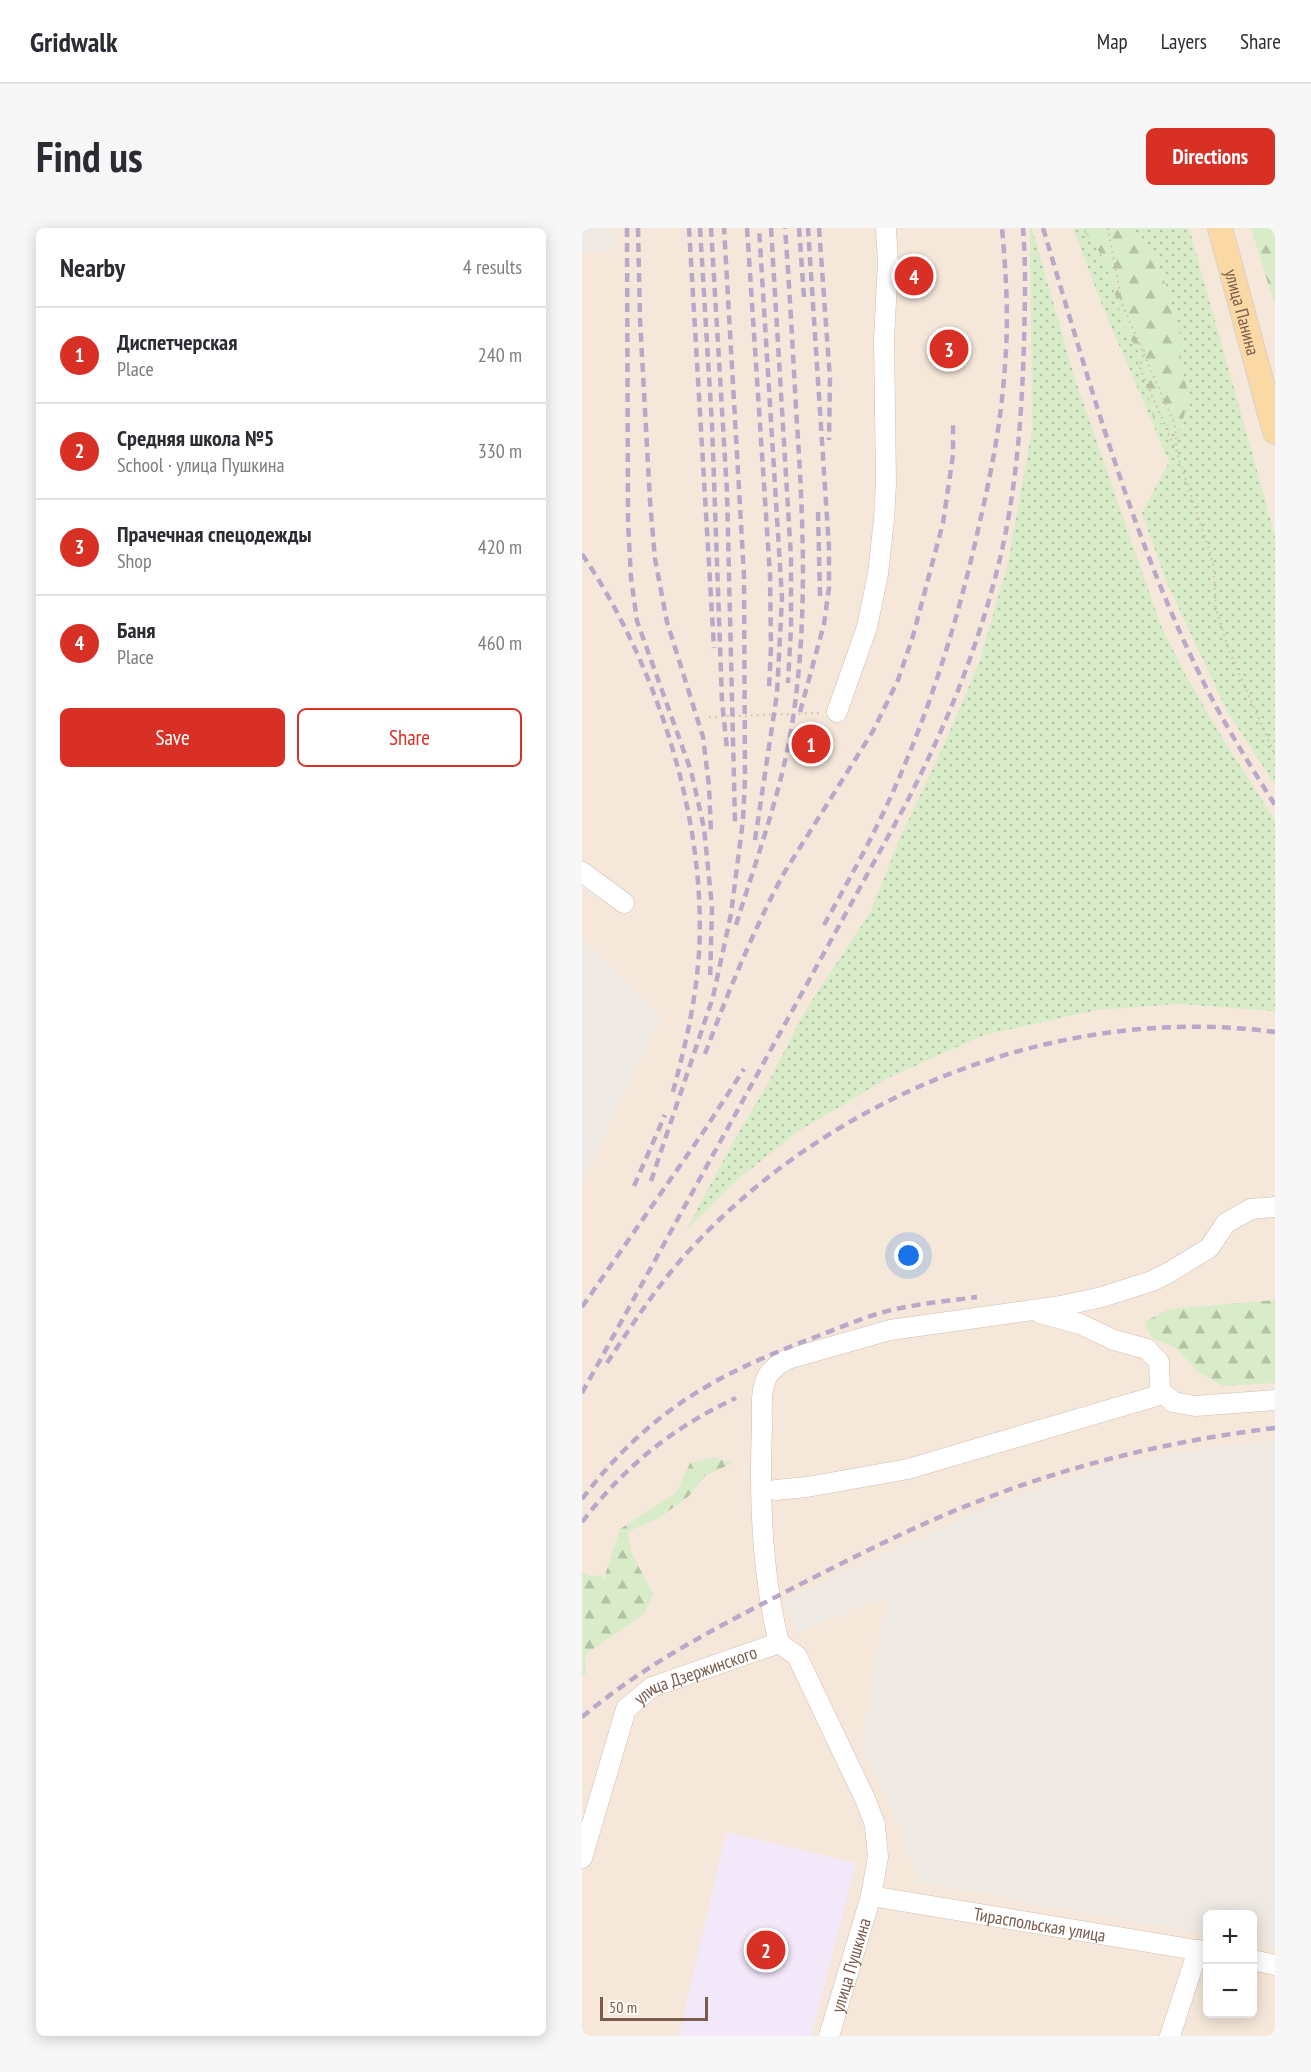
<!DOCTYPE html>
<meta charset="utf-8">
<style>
:root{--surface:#fff;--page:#f7f7f7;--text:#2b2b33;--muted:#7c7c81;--line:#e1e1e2;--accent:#d93025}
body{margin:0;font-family:"PT Sans Narrow",sans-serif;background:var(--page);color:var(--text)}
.controls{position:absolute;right:18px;bottom:18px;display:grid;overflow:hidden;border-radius:9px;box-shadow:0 3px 15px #0003}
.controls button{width:54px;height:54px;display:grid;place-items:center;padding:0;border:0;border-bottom:2px solid var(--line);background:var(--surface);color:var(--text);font:30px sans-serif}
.scale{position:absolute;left:18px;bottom:15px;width:108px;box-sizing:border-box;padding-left:6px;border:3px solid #7a5c4d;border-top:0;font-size:16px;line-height:21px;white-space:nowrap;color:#7a5c4d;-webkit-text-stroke:4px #fffaf3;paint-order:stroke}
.you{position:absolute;left:327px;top:1028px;width:21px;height:21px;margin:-15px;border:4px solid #fff;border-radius:50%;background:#1a73e8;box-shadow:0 0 0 9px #1a73e833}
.badge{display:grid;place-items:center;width:39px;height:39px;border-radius:50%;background:var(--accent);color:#fff;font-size:20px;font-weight:700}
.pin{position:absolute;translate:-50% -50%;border:3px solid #fff;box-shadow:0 2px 6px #0006}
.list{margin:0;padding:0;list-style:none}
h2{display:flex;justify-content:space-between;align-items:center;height:78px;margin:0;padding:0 24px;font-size:26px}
h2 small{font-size:20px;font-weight:400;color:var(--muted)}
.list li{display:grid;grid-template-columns:39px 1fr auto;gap:18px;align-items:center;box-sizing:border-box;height:96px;padding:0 24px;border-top:2px solid var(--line)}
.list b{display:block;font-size:22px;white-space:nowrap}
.list p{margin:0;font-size:20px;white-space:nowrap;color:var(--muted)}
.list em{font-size:20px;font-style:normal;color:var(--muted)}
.actions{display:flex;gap:12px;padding:18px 24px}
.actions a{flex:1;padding:14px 0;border:2px solid var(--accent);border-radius:9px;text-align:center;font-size:21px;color:var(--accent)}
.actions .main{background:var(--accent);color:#fff}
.map{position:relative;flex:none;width:693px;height:1808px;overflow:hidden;border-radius:9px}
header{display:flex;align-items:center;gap:36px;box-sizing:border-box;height:84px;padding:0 30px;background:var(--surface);border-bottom:2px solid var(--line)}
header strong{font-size:28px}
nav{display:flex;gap:33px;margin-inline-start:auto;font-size:21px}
.intro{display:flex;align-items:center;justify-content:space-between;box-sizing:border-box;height:144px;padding:0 36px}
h1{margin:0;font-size:42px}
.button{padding:15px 27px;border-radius:9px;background:var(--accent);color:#fff;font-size:21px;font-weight:700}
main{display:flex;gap:36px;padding:0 36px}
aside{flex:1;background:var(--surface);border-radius:9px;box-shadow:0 3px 15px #0003}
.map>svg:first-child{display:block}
</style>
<header>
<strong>Gridwalk</strong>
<nav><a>Map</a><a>Layers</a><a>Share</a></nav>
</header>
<div class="intro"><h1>Find us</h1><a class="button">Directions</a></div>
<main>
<aside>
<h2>Nearby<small>4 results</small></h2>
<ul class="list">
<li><span class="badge">1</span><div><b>Диспетчерская</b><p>Place</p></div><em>240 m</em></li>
<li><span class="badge">2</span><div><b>Средняя школа №5</b><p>School · улица Пушкина</p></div><em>330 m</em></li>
<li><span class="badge">3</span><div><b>Прачечная спецодежды</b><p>Shop</p></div><em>420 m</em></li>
<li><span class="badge">4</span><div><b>Баня</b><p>Place</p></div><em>460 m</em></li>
</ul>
<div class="actions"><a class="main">Save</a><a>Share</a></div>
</aside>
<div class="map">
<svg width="693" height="1808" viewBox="0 0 693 1808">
<defs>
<pattern id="grass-dots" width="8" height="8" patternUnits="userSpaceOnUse" patternTransform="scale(1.5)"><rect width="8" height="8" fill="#d8ecc9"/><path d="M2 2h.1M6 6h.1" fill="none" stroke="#b4c2a5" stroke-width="1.8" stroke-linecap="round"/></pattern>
<pattern id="forest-firs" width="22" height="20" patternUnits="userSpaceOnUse" patternTransform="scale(1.5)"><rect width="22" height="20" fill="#d8ecc9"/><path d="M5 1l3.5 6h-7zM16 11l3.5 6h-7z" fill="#b4c2a5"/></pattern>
</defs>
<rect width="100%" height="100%" fill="#fdf6ec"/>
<path fill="#f5e8da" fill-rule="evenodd" d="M0,0H693V1808H0ZM626,1686H670V1786H626Z"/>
<path fill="#efe9e4" d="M0,0H31V24H0Z
M0,712L79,788L0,955Z
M693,1213V1719L671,1715L670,1686H626L625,1707L336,1654L315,1593L279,1517L305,1367L214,1406L202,1373L416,1273L535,1235L671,1214Z"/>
<path fill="#f3e8fa" d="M144,1604L274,1635L229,1808H97Z"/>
<path fill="url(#grass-dots)" d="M448,0H450L492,148L579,398L603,446L641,511L693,592V783L597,776L515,782L402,807L304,851L215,904L155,952L104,1002L150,916L185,857L223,783L288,685L318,610L365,510L398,432L426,335L450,202Z
M491,0H607L693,307V557L645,483L584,353L560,285L587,234L520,77Z"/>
<path fill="url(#forest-firs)" d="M500,0H551L574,28L597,100L599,133L607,170L598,202L572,193L556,123L543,101L523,32Z
M669,0H693V78Z
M693,1072V1155L641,1158L616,1144L594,1120L570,1110L562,1094L587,1081Z
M132,1229L150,1235L123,1248L107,1268L77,1290L45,1304L50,1326L71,1366L62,1386L3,1427L4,1445L0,1449V1345L10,1348L18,1347L22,1351L38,1301L94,1265L108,1235Z"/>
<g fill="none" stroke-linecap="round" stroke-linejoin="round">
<g stroke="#d1beb0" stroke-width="21">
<g id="minor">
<path d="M255,484L285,399L296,346L302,291L304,256L302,110L306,35L304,0"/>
<path d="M0,644L42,675"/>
<path d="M458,1085L498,1096L532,1112L565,1121L577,1134L578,1163L591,1174L613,1178L693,1172"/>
<path d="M194,1262L225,1259L326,1241L581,1166"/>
<path id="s1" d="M0,1630L44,1481L70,1459L197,1415"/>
<path id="s2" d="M289,1668L626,1724"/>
<path d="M670,1732L693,1737"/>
<path id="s3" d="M247,1808L289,1668L296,1629L293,1597L284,1573L215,1428L197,1415C180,1346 177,1270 180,1199C180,1184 178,1163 185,1149C190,1140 197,1136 206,1131L308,1102L479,1078L520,1069L570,1053L588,1044L627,1020L644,995L669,981L693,979"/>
<path d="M588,1808L616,1722"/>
</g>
</g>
<g stroke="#dad1cd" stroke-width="26">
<g id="major">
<path id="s4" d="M638,0L693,204"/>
</g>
</g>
<path stroke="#d9b8a5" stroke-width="2" stroke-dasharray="1.5 4.5" stroke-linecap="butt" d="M526,0L540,76L593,197L595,225L631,334L634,381L646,420L693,527
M562,122L558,140L594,223
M127,489L238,485"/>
<use href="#minor" stroke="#fff" stroke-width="20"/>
<use href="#major" stroke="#fbd9a5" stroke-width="24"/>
<path stroke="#b9a8c9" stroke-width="4.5" stroke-dasharray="9 6" stroke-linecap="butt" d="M45,0L46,294L49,350L55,393L109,543L122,600L130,679L128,753
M56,0L58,91L68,273L73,331L85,394L121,509L127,558L129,604
M107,0L132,420
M118,0L130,197L140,473L145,521
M129,0L145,264L153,594
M165,0L188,347L189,419L187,461
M189,0L209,330V399L206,455
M217,0L222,69
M237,0L248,151L247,212
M461,0C509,159 553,322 630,471C649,507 671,542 693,577
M236,284L238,368
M0,326C74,435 125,592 117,725C114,773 103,820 90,867
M218,484L242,396L247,360V320L226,0
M173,612L195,466L200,370L177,0
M154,697C173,635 196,573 208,509C226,405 222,301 215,196C211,130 208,65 203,0
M242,697C264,657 286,618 305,577C347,486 377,390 398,293C410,241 420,189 423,136C427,90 424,45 420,0
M123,826C146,764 171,703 202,645L291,503L316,452L331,408L361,295L371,227V196
M69,953L131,769L149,686L161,592L163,551L162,348L142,0
M52,958L83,887
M0,1079L122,903L162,841
M25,1135C53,1092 81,1049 117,1012C261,861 485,776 693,804
M0,1165L319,585C363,502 399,414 420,322C435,254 440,184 442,114C443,76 444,38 441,0
M0,1271C67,1183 134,1146 236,1108C262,1098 287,1087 314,1081C340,1075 368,1073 395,1069
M0,1294C43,1238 90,1200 154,1170
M0,1489C66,1434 134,1400 209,1361C272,1329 336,1296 402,1271C495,1235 594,1212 693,1200"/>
</g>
<g text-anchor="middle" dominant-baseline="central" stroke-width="4.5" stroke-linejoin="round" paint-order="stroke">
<g font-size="18" fill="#7a5c4d" stroke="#fffaf3">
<text stroke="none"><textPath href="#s4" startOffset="87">улица Панина</textPath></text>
<text stroke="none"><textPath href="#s1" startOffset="234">улица Дзержинского</textPath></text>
<text stroke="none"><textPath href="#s2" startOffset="171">Тираспольская улица</textPath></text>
<text stroke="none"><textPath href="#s3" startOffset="74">улица Пушкина</textPath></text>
</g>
</g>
</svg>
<div class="controls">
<button>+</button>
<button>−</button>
</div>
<div class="scale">50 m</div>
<div class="you"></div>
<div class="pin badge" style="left:229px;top:516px">1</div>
<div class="pin badge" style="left:184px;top:1722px">2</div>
<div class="pin badge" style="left:367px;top:121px">3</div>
<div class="pin badge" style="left:332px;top:48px">4</div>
</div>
</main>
